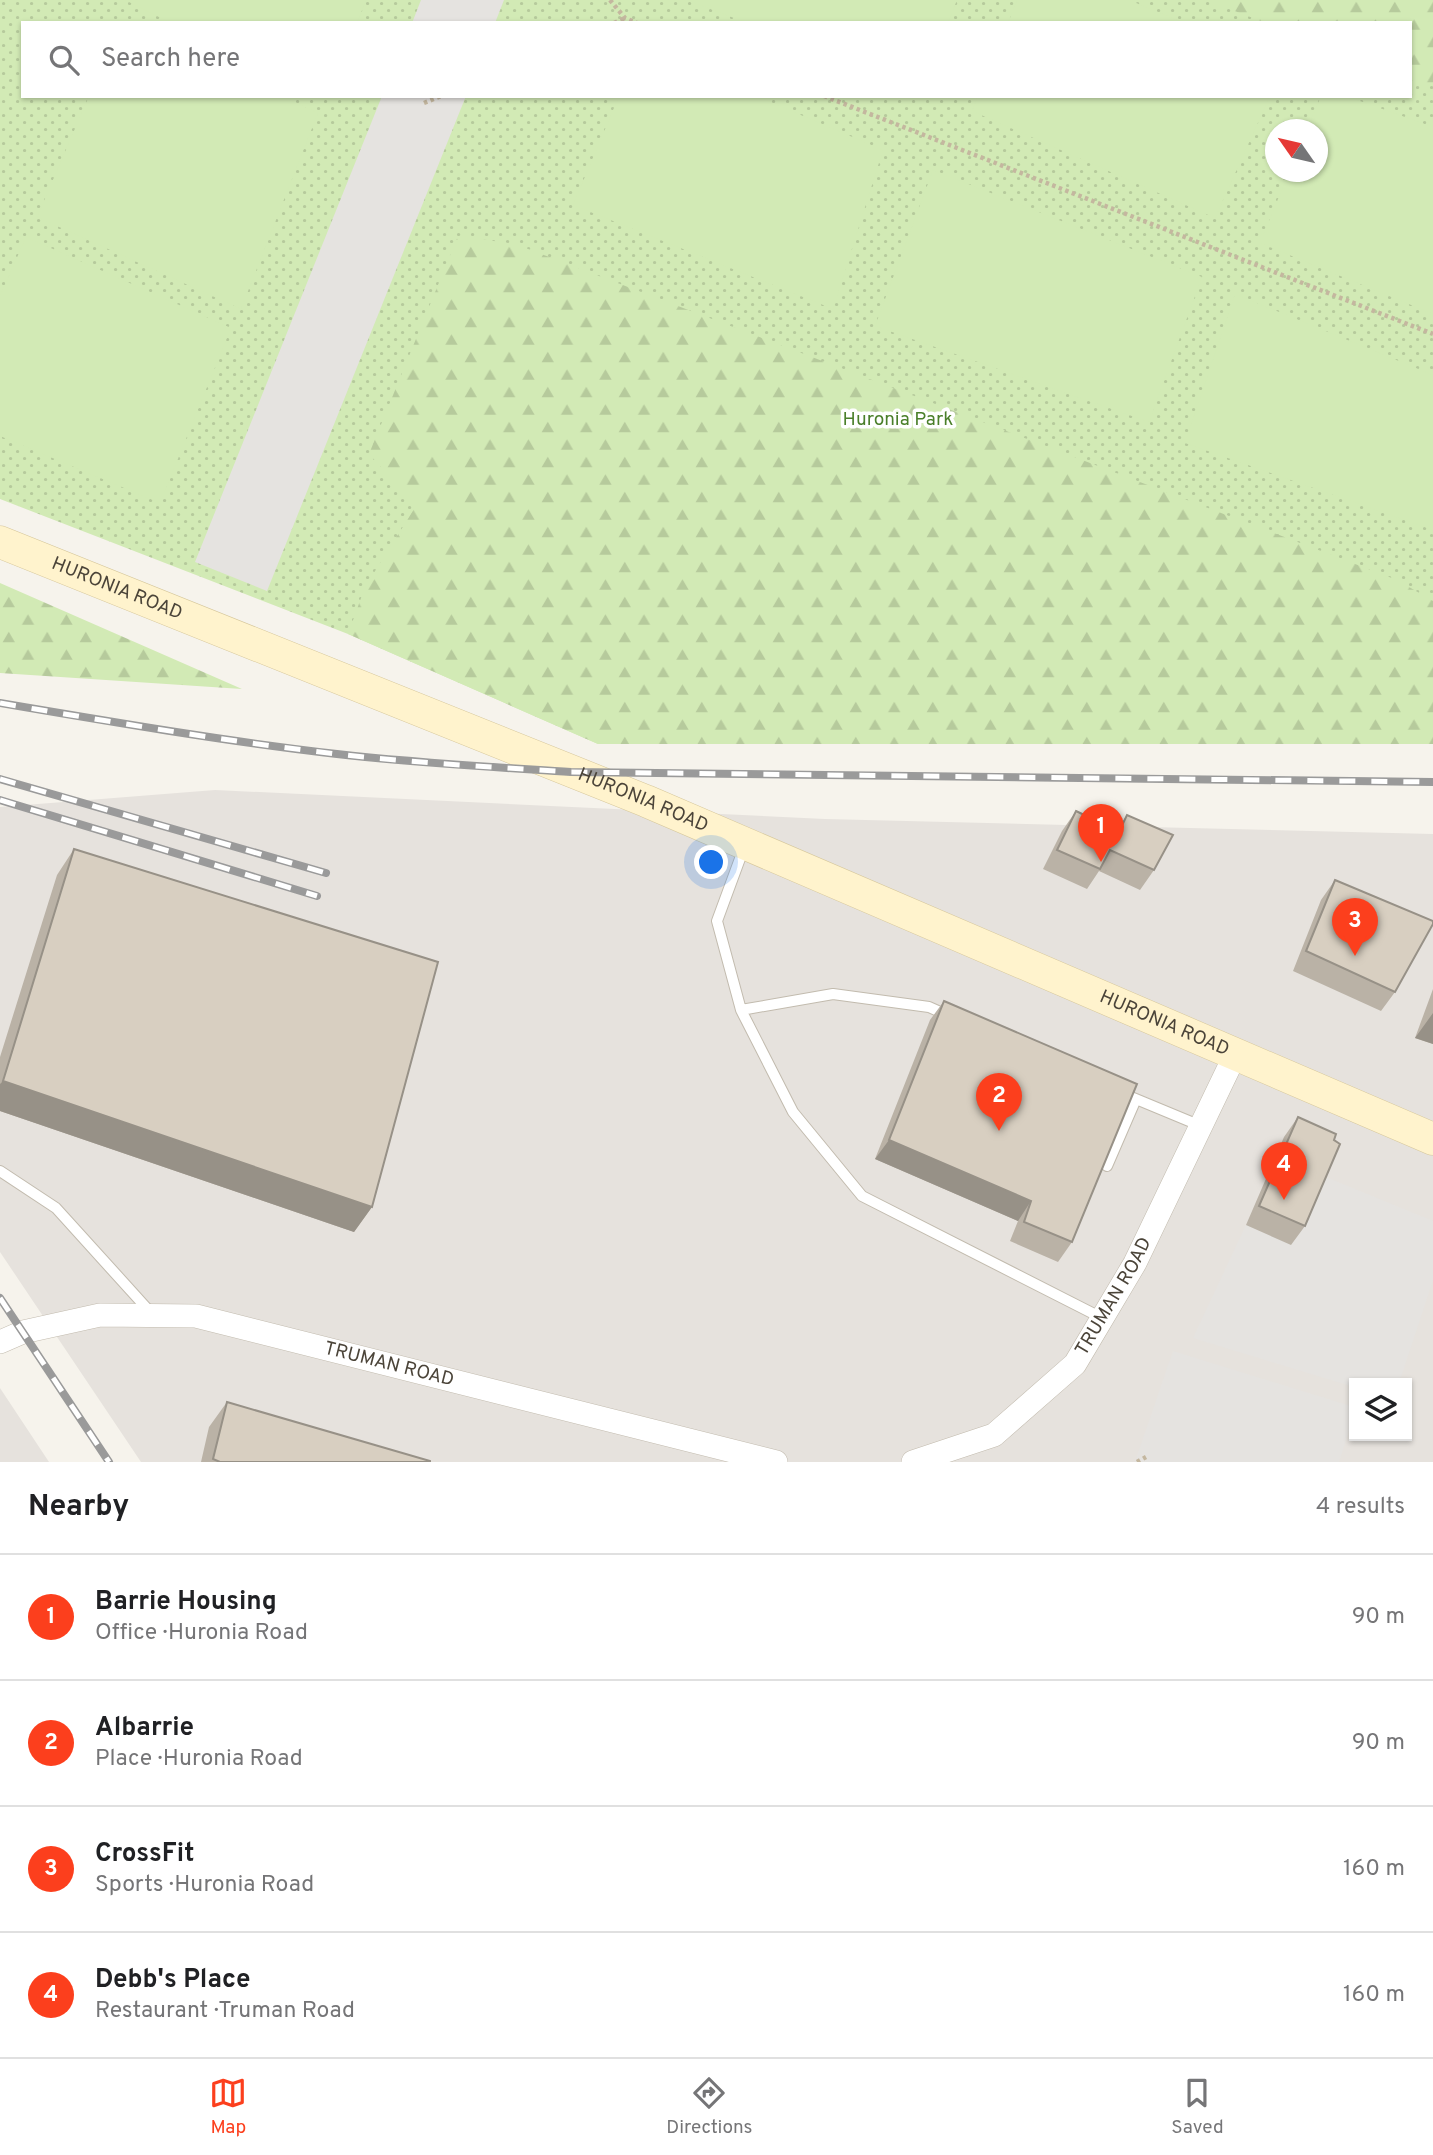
<!DOCTYPE html>
<meta charset="utf-8">
<style>
:root{--surface:#fff;--page:#f2f2f2;--text:#202124;--muted:#757577;--line:#e0e0e0;--accent:#fc3f1d}
body{margin:0;font-family:Overpass,sans-serif;background:var(--page);color:var(--text)}
.controls{position:absolute;right:21px;bottom:21px;display:grid;overflow:hidden;border-radius:0px;box-shadow:0 2px 5px #0004}
.controls button{width:63px;height:63px;display:grid;place-items:center;padding:0;border:0;border-bottom:2px solid var(--line);background:var(--surface);color:var(--text);font:35px sans-serif}
.compass{position:absolute;left:1265px;top:119px;width:63px;height:63px;border-radius:50%;background:var(--surface);box-shadow:0 2px 5px #0004;rotate:304deg}
.you{position:absolute;left:712px;top:863px;width:24px;height:24px;margin:-18px;border:5px solid #fff;border-radius:50%;background:#1a73e8;box-shadow:0 0 0 10px #1a73e833}
.badge{display:grid;place-items:center;width:46px;height:46px;border-radius:50%;background:var(--accent);color:#fff;font-size:23px;font-weight:700}
.pin{position:absolute;translate:-50% -58px;filter:drop-shadow(0 2px 4px #0008)}
.pin::after{content:'';position:absolute;top:37px;width:24px;height:21px;background:inherit;clip-path:polygon(0 0,100% 0,50% 100%)}
.list{margin:0;padding:0;list-style:none}
h2{display:flex;justify-content:space-between;align-items:center;height:91px;margin:0;padding:0 28px;font-size:30px}
h2 small{font-size:23px;font-weight:400;color:var(--muted)}
.list li{display:grid;grid-template-columns:46px 1fr auto;gap:21px;align-items:center;box-sizing:border-box;height:126px;padding:0 28px;border-top:2px solid var(--line)}
.list b{display:block;font-size:26px;white-space:nowrap}
.list p{margin:0;font-size:23px;white-space:nowrap;color:var(--muted)}
.list em{font-size:23px;font-style:normal;color:var(--muted)}
.icon{flex:none;width:38px;height:38px;fill:none;stroke:currentColor;stroke-width:2;stroke-linecap:round;stroke-linejoin:round}
.map{position:relative;flex:none;width:1433px;height:1462px;overflow:hidden}
.search{position:absolute;background:var(--surface);box-shadow:0 2px 5px #0004;left:21px;right:21px;top:21px;height:77px;display:flex;align-items:center;gap:18px;box-sizing:border-box;padding:0 24px;border-radius:0px;color:var(--muted);font-size:26px}
.sheet{height:595px;background:var(--surface)}
nav{display:flex;justify-content:space-around;align-items:center;box-sizing:border-box;height:98px;border-top:2px solid var(--line);background:var(--surface);font-size:19px;color:var(--muted)}
nav a{display:grid;justify-items:center;gap:4px}
nav .on{color:var(--accent)}
.map>svg:first-child{display:block}
</style>
<div class="map">
<svg width="1433" height="1462" viewBox="0 0 1433 1462">
<defs>
<pattern id="green-dots" width="8" height="8" patternUnits="userSpaceOnUse" patternTransform="scale(1.75)"><rect width="8" height="8" fill="#d2eab5"/><path d="M2 2h.1M6 6h.1" fill="none" stroke="#b6ca9c" stroke-width="1.8" stroke-linecap="round"/></pattern>
<pattern id="forest-firs" width="22" height="20" patternUnits="userSpaceOnUse" patternTransform="scale(1.75)"><rect width="22" height="20" fill="#d2eab5"/><path d="M5 1l3.5 6h-7zM16 11l3.5 6h-7z" fill="#b6ca9c"/></pattern>
</defs>
<rect width="100%" height="100%" fill="#f6f3ec"/>
<path fill="#e6e2dd" fill-rule="evenodd" d="M215,790L825,819L1433,834V1462H141L0,1252V807ZM1354,1383H1407V1436H1354Z
M0,1388L49,1462H0Z"/>
<path fill="url(#green-dots)" fill-rule="evenodd" d="M0,0H1433V744H598L348,634L0,499ZM23,23H1410V96H23ZM1276,130H1318V172H1276Z"/>
<path fill="url(#forest-firs)" d="M1206,0H1433V86L1410,77V23H1266Z
M458,236L515,244L1397,580L1433,601V744H598L348,634L365,587L416,506L369,454Z
M0,583L242,689L0,673Z"/>
<path fill="#d2eab5" d="M125,0H366L357,23H171Z
M687,0H957L948,23H747Z
M1017,0H1129L1184,23H1008Z
M89,96H282L318,113L241,309L37,217Z
M619,96H756L883,150L833,309L573,205Z
M978,96H1270L1215,218L972,111Z
M1321,96H1346L1433,127V314L1260,243L1289,172H1318V130L1307,129Z
M933,170L1202,277L1149,422L875,326Z
M26,237L231,328L160,503L0,436V296Z
M1235,294L1433,375V530L1185,443Z"/>
<path fill="#e5e3e0" d="M421,0H504L495,23H412Z
M382,96H466L267,591L195,562Z
M1321,1175L1433,1221V1280L1401,1377L1394,1383H1354V1387L1193,1338L1246,1225Z
M1173,1351L1354,1407V1415L1339,1462H1135Z"/>
<g fill="none" stroke-linecap="round" stroke-linejoin="round">
<g stroke="#c2bbae" stroke-width="12">
<path id="service" d="M745,845L717,921L741,1010L793,1112L862,1196L1102,1318
M741,1010L833,994L929,1007L947,1015
M1119,1092L1201,1126
M1107,1166L1136,1099
M0,1171L56,1208L152,1314"/>
</g>
<g stroke="#c2bbae" stroke-width="24">
<g id="minor">
<path id="s1" d="M0,1342L23,1332L100,1315L196,1316L776,1462"/>
<path id="s2" d="M913,1462L994,1435L1075,1364L1135,1263L1236,1053"/>
</g>
</g>
<g stroke="#d6c79b" stroke-width="33">
<g id="secondary">
<path id="s3" d="M0,542L646,801L1433,1139"/>
</g>
</g>
<path stroke="#c4b79f" stroke-width="4.5" stroke-dasharray="3.5 3.5" stroke-linecap="butt" d="M610,0L625,18L637,23
M614,23L625,18
M824,96L1433,334
M424,103L441,96
M1137,1462L1146,1457"/>
<use href="#service" stroke="#fff" stroke-width="10"/>
<use href="#minor" stroke="#fff" stroke-width="23"/>
<use href="#secondary" stroke="#fff3cd" stroke-width="32"/>
<g stroke="#9a9a9a" stroke-width="8">
<path id="rail" d="M0,703C112,722 224,741 337,754C415,763 493,767 571,772L1433,782
M0,779L326,873
M0,800L317,896
M0,1298L109,1462"/>
</g>
<use href="#rail" stroke="#fff" stroke-width="5" stroke-dasharray="16" stroke-linecap="butt"/>
</g>
<path fill="#bab2a6" d="M1076,811L1116,831L1127,815L1154,870L1140,890L1099,871L1087,889L1043,869L1062,831Z
M74,849L372,1207L354,1232L0,1111V1057L57,875Z
M1335,880L1395,992L1381,1011L1293,971L1321,900Z
M1433,989V1044L1415,1038Z
M944,1001L1072,1242L1058,1262L1010,1241L1018,1221L875,1159L930,1020Z
M1298,1117L1305,1226L1291,1245L1246,1225L1284,1137Z
M227,1402L430,1462H201L209,1427Z"/>
<path fill="#979187" d="M1433,1013V1044L1415,1038Z
M3,1081L372,1207L354,1232L0,1111V1084Z
M889,1140L1031,1201L1018,1221L875,1159Z"/>
<path fill="#d8cfc1" stroke="#979187" stroke-width="2" d="M1076,811L1119,832L1127,815L1173,835L1154,870L1110,850L1100,869L1057,850Z
M74,849L438,962L372,1207L3,1081Z
M1335,880L1433,921V924L1395,992L1306,951Z
M944,1001L1137,1084L1072,1242L1024,1222L1031,1201L889,1140Z
M1298,1117L1336,1134L1334,1140L1340,1144L1305,1226L1259,1206Z
M227,1402L430,1461V1462H220L213,1459Z"/>
<g text-anchor="middle" dominant-baseline="central" stroke-width="7" stroke-linejoin="round" paint-order="stroke">
<g font-size="19" fill="#4a7f2a" stroke="#fff">
<text x="898" y="420">Huronia Park</text>
</g>
<g font-size="19" fill="#4b4439" stroke="#fff">
<text stroke="none"><textPath href="#s3" startOffset="126">HURONIA ROAD</textPath></text>
<text stroke="none"><textPath href="#s3" startOffset="693">HURONIA ROAD</textPath></text>
<text stroke="none"><textPath href="#s3" startOffset="1260">HURONIA ROAD</textPath></text>
<text stroke="none"><textPath href="#s2" startOffset="271">TRUMAN ROAD</textPath></text>
<text stroke="none"><textPath href="#s1" startOffset="399">TRUMAN ROAD</textPath></text>
</g>
</g>
</svg>
<div class="controls">
<button><svg class="icon" aria-label="layers" viewBox="0 0 24 24"><path d="M12 4l9 5-9 5-9-5zM3 14l9 5 9-5"/></svg></button>
</div>
<svg class="compass" viewBox="-18 -18 36 36"><path d="M0-13l5 13h-10z" fill="#e53935"/><path d="M0 13l5-13h-10z" fill="#757577"/></svg>
<div class="you"></div>
<div class="pin badge" style="left:1101px;top:862px">1</div>
<div class="pin badge" style="left:999px;top:1131px">2</div>
<div class="pin badge" style="left:1355px;top:956px">3</div>
<div class="pin badge" style="left:1284px;top:1200px">4</div>
<div class="search"><svg class="icon" aria-label="search" viewBox="0 0 24 24"><circle cx="10" cy="10" r="6"/><path d="M15 15l6 6"/></svg>Search here</div>
</div>
<section class="sheet">
<h2>Nearby<small>4 results</small></h2>
<ul class="list">
<li><span class="badge">1</span><div><b>Barrie Housing</b><p>Office · Huronia Road</p></div><em>90 m</em></li>
<li><span class="badge">2</span><div><b>Albarrie</b><p>Place · Huronia Road</p></div><em>90 m</em></li>
<li><span class="badge">3</span><div><b>CrossFit</b><p>Sports · Huronia Road</p></div><em>160 m</em></li>
<li><span class="badge">4</span><div><b>Debb's Place</b><p>Restaurant · Truman Road</p></div><em>160 m</em></li>
</ul>
</section>
<nav>
<a class="on"><svg class="icon" aria-label="map" viewBox="0 0 24 24"><path d="M3 6l6-2 6 2 6-2v14l-6 2-6-2-6 2zM9 4v14M15 6v14"/></svg>Map</a>
<a><svg class="icon" aria-label="directions" viewBox="0 0 24 24"><path d="M12 3l9 9-9 9-9-9zM9 14v-3h6M13 9l2 2-2 2"/></svg>Directions</a>
<a><svg class="icon" aria-label="saved" viewBox="0 0 24 24"><path d="M7 4h10v16l-5-4-5 4z"/></svg>Saved</a>
</nav>
